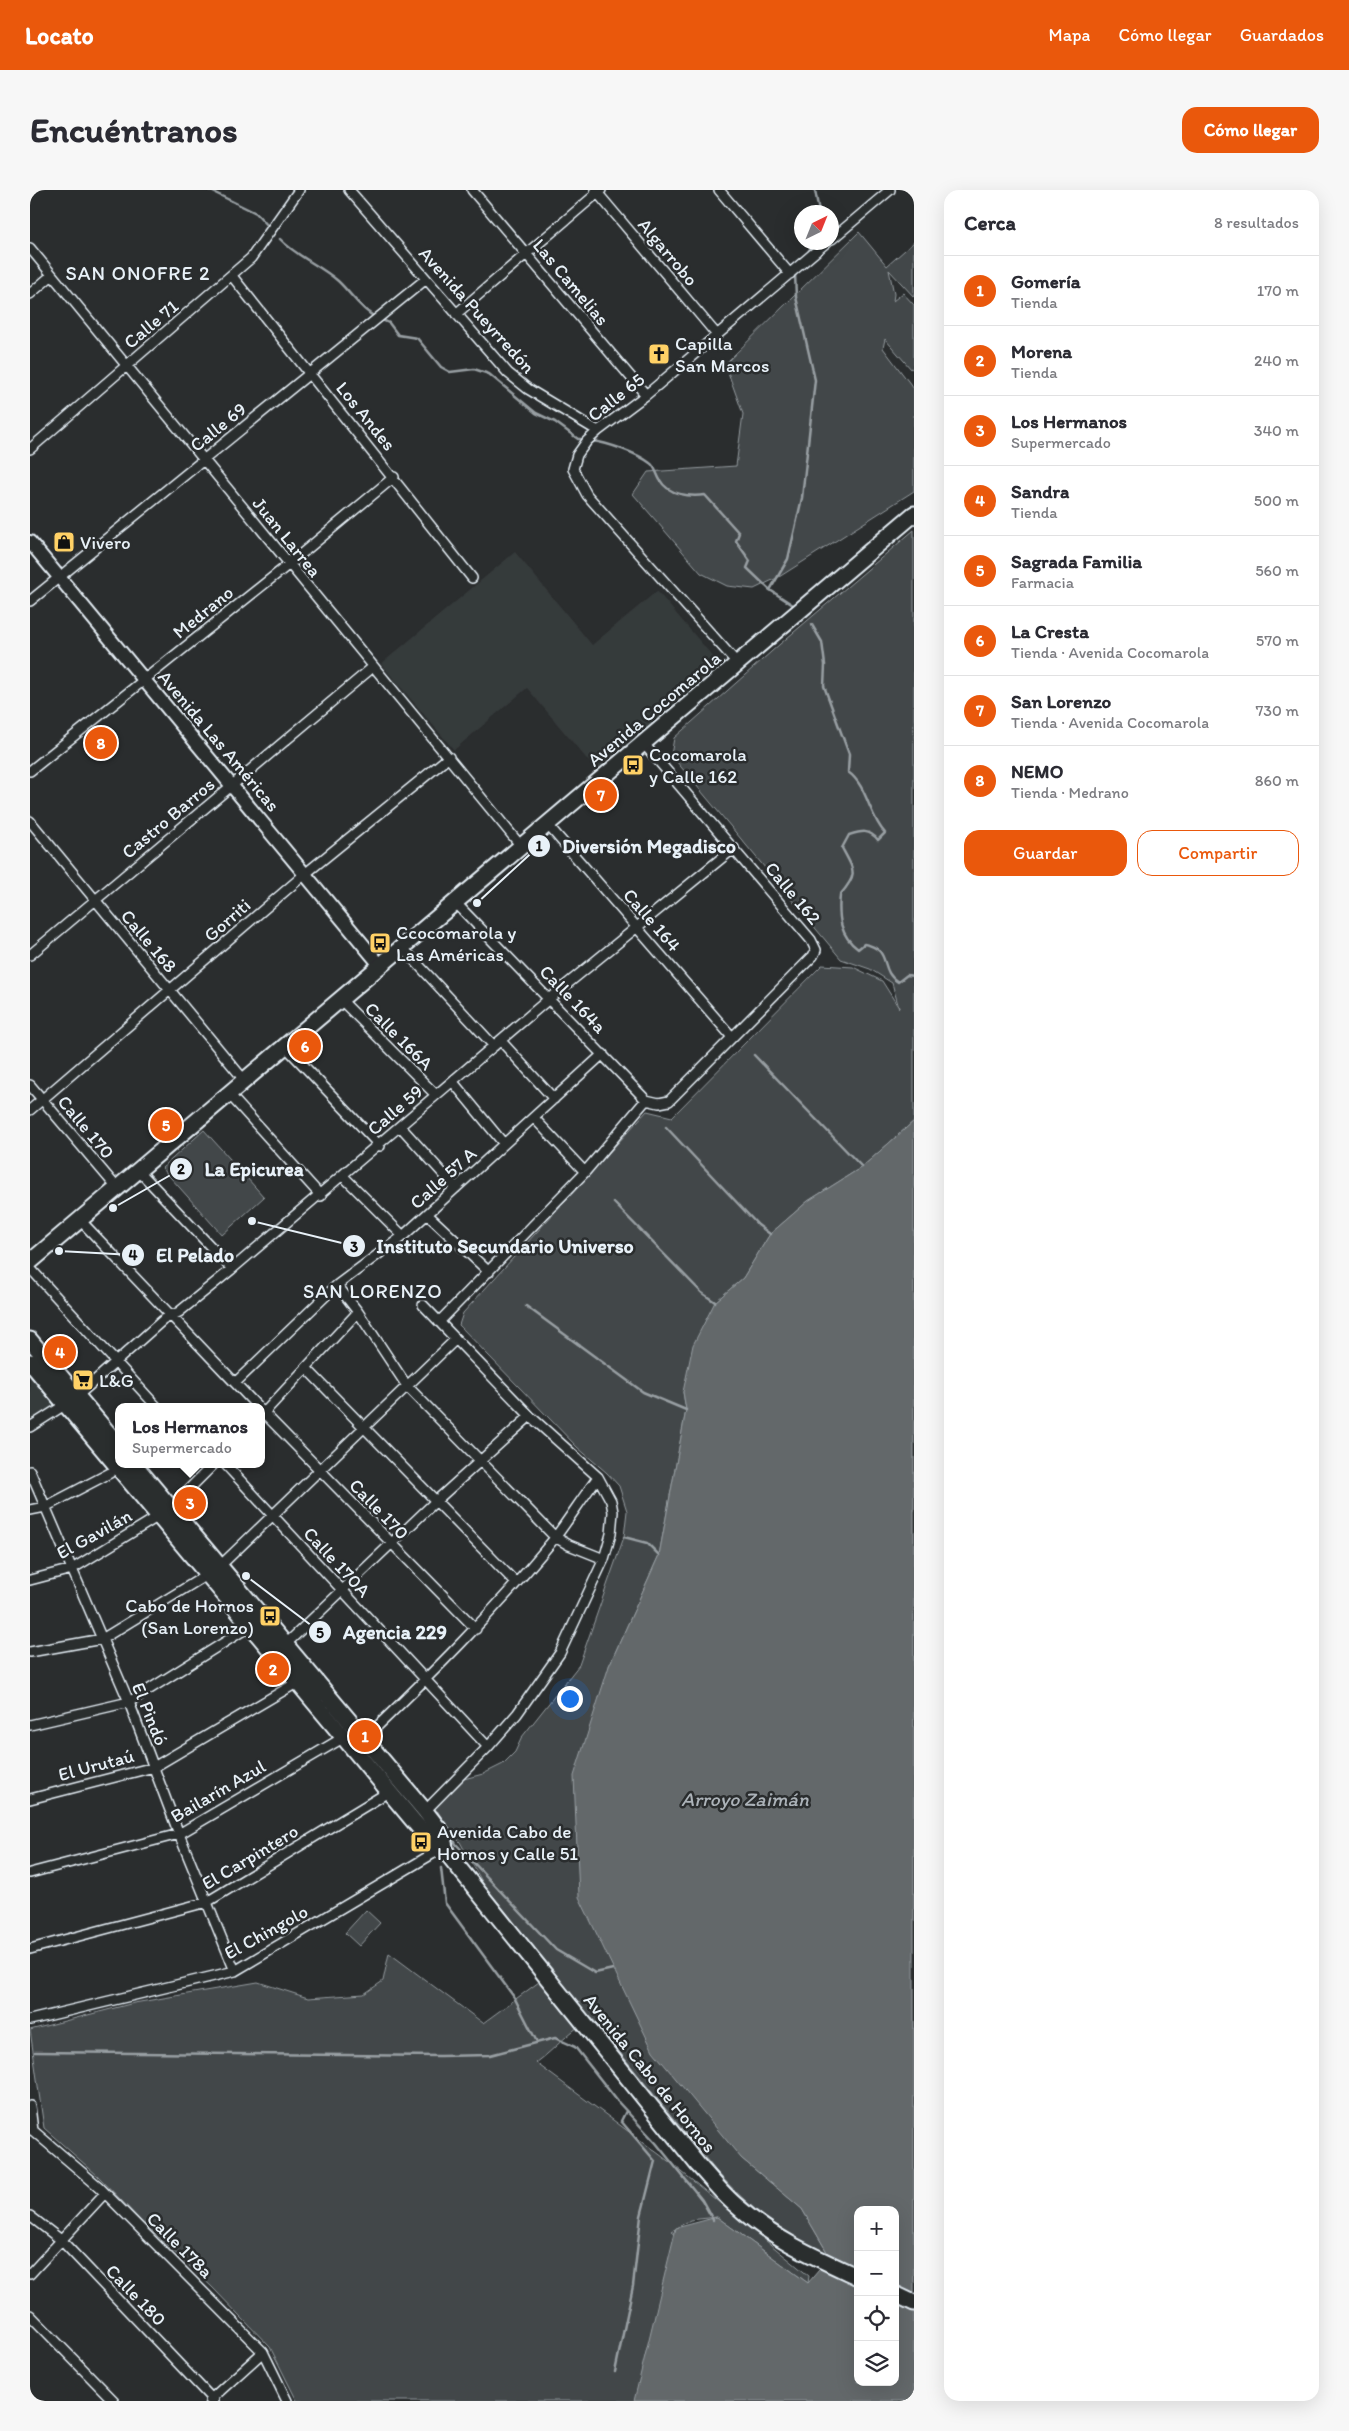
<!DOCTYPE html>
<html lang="es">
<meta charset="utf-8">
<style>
:root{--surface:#fff;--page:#f7f7f7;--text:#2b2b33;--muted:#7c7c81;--line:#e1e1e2;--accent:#ea580c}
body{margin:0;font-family:Itim,sans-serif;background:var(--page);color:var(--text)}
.controls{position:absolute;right:15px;bottom:15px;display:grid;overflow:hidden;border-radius:10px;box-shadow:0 5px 20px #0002}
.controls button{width:45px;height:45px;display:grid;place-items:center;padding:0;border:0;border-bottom:1px solid var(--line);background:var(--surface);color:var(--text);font:25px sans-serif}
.compass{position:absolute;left:764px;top:15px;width:45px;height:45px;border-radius:50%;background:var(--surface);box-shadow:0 5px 20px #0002;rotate:43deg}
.you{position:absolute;left:539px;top:1508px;width:18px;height:18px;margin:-12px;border:4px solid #fff;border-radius:50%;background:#1a73e8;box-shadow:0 0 0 8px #1a73e833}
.badge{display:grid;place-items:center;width:32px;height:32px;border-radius:50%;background:var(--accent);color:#fff;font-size:16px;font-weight:700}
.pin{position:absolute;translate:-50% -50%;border:2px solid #fff;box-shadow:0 1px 5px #0006}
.popup{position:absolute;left:85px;top:1213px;width:150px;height:65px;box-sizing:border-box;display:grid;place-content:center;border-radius:10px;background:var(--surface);filter:drop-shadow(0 1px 4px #0005);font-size:16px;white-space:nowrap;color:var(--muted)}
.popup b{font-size:19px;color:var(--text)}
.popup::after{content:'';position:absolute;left:50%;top:100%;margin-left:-10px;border:10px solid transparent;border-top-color:var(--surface)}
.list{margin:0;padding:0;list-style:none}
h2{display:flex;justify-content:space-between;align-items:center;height:65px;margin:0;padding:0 20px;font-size:21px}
h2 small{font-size:16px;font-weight:400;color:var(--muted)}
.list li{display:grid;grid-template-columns:32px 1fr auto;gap:15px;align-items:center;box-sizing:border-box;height:70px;padding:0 20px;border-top:1px solid var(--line)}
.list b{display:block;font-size:19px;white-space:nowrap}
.list p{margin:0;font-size:16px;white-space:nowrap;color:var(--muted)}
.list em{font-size:16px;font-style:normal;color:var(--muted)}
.actions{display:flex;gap:10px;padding:15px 20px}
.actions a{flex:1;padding:11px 0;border:1px solid var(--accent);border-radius:15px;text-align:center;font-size:18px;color:var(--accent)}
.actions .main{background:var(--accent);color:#fff}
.icon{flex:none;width:28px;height:28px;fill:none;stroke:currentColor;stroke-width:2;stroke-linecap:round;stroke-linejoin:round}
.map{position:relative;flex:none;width:884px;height:2211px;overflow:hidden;border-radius:15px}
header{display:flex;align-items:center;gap:30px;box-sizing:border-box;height:70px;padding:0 25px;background:var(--accent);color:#fff}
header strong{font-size:24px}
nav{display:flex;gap:28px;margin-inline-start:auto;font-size:18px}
.intro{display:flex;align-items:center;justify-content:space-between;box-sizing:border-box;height:120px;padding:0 30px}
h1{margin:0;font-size:35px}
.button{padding:12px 22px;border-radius:15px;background:var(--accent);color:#fff;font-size:18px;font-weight:700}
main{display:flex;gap:30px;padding:0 30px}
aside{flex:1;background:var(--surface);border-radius:15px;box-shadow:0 5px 20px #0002}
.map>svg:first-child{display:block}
</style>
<header>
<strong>Locato</strong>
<nav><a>Mapa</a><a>Cómo llegar</a><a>Guardados</a></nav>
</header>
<div class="intro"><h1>Encuéntranos</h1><a class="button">Cómo llegar</a></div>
<main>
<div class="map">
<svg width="884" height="2211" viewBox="0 0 884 2211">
<rect width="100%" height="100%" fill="#2a2d2e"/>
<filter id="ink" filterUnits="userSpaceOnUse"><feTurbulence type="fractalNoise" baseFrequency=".02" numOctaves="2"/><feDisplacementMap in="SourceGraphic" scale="10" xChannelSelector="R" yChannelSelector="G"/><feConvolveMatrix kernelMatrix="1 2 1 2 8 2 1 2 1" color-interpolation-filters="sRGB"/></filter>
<g filter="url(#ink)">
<path fill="#363a3b" d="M485,362L562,455L627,401L691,476L566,580L497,498L424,560L351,474Z
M0,1178L30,1217L0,1235Z"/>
<path fill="#424648" stroke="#959ca0" d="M829,42L857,76L884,52V107L859,80L864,104L863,111L873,103L884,115V177L881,179L855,149L853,158L884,199V301L749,387L724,399L697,396L671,383L603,304L618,282L706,276L713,224L695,174Z
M884,340V931L832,977L778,1011L740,1044L713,1088L685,1112L653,1202L656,1220L629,1365L579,1476L711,1968L772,2019L800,2067C755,2047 720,2018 686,1981L562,1828C541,1839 525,1859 506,1873L641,1973L779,2086L778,2093L687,2027L660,2030L642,2041L716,2095L675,2211H267L240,2157L182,2097L111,2031L68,1986L14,1938L0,1840L104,1813L228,1792L278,1808L334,1804L353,1791L359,1763L453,1833L524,1781L455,1697L430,1652L401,1622L430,1590L453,1584L473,1574L485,1562L492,1547L549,1475L594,1347L597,1321L589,1296L577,1283L547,1257L429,1135L433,1123L617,921L642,927L792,775L823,777L852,791L869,818L862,793L840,779L811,769L641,565L644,548L750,454Z
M174,940L234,1007L192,1045L132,978Z
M336,1720L350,1733L329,1756L315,1743Z"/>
<path fill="#63686b" stroke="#989fa3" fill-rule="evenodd" d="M884,931V2211H604L646,2038L687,2027L778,2093L800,2067L772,2019L711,1968L623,1861L549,1707L544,1586L579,1476L629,1365L656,1220L653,1202L663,1155L685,1112L713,1088L740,1044L778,1011L832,977ZM828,2020H865V2192H828Z"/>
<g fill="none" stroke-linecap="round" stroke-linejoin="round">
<path stroke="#989fa3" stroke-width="2.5" d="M179,0L226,23L240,38
M785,0L789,22
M250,49C267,67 290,75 308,91C321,103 329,118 345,127
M777,64L784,52
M350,129L359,133L368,145L387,148L411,177L420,182L444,179L459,184L506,223L525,232L548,249H554
M562,251C578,253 607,263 620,273C625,276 627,285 630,290C638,305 660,307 675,305L709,343L706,351L720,371L717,378L740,400L763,415
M740,400L758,369L772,308L785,190L766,107L765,83
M782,435L792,452L795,475L794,496L819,564L818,582C837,595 839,626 855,643L848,650C839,639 832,641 819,645L812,658C825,682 828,684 810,705C808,727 810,746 828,759L834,754C863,759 848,780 868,792L877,785L884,786
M724,865L832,977
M636,937L728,1035L740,1044
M584,1013L672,1103L685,1112
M496,1116L613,1202L656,1220
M594,1347L617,1353L629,1365
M407,1622L414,1633
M418,1640L426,1654L526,1760L565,1783L583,1779
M411,1678L415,1713L484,1807L507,1852
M5,1862L410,1866L460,1865L525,1848L545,1857L589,1913L626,1953L672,2010L683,2030
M585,2182L603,2096L611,2026L625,1971L591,1931L596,1921"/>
<g stroke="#e8f1f8" stroke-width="12">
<path id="minor" d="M319,0L478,183L498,199L568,241
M442,0L616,205
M565,0L687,145
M689,0L760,84
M802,49L860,0
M0,58L491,656
M202,86L442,388
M0,104L22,85
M426,124L571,0
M0,259L221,68L269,0
M0,411L396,89
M708,474L557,305L543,279L547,265L557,251L568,241L616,205L797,52
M614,554L781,750L786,760L783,766L639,911L629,913L616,910
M0,581L258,375L364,287
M0,631L215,891
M517,634L702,847
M424,711L616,910
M371,756L464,856
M0,765L343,477
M310,809L406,905
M471,851L524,909
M255,856L350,956
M423,892L474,954
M0,895L88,999
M199,904L291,1006
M0,920L275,684L419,567
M504,928L555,982
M370,936L426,998
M109,981L202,1079
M313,986L373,1046
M397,1024L459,1082
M51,1031L228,1217
M0,1078L127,1217
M307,1095L328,1122L377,1196L525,1347L539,1355L574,1369
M393,1115L500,1226L568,1287L581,1311L583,1322L581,1344L574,1369L530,1463L487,1524L458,1557L395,1621
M409,1132L555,982L616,910
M277,1179L486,1393
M205,1193L307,1095L373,1046L573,864
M231,1220L446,1439
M231,1226L328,1122
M0,1237L44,1209L133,1130L149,1122L202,1079L520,808L704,658
M195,1274L458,1557
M0,1281L99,1512L149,1644L205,1781
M0,1320L15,1317L80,1283
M190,1376L426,1149
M0,1390L42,1379L137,1321L184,1274
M255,1455L407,1310L500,1226
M0,1462L72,1449L170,1389
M0,1535L99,1512L222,1435L225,1437
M333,1550C400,1486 465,1421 524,1349C539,1329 553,1307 568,1287
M0,1609L124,1577L268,1492
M0,1683L149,1644L316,1546
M0,1759L177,1712L360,1601
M0,1830L205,1781L404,1663L416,1662
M0,1916L3,1941
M0,1938L68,1996L233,2162L257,2211
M0,2026L31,2050L184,2211
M0,2084L75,2003
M0,2125L84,2211
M180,2210L233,2162"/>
</g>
<g stroke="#e8f1f8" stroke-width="16">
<path id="secondary" d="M0,352L350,775"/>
</g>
<g stroke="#e8f1f8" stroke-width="19">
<path id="primary" d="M0,1072L884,324
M0,1150L89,1256
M0,1172L396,1646L402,1653L416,1662L668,1975C681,1989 693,2005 708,2017C743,2049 785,2067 828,2087
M104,1274L395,1621L412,1643L416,1662
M865,2104L884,2113"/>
</g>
<use href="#minor" stroke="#2a2d2e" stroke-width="9"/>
<use href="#secondary" stroke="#2a2d2e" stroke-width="12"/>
<use href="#primary" stroke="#2a2d2e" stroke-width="15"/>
</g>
</g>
<defs>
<g id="church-square" transform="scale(1.125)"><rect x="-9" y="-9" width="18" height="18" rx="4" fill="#ffd166" stroke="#2a2d2e"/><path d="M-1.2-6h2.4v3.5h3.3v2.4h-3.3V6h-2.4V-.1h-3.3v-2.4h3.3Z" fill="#111"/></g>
<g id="shop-square" transform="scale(1.125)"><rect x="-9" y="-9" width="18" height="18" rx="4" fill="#ffd166" stroke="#2a2d2e"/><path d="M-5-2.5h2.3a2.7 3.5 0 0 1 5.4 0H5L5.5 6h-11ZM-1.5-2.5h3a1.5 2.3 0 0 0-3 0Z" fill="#111"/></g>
<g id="bus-square" transform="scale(1.125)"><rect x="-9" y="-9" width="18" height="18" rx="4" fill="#ffd166" stroke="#2a2d2e"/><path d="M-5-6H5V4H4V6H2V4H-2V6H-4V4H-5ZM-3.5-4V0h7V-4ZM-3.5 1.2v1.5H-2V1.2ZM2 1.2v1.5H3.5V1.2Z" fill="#111"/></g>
<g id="supermarket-square" transform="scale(1.125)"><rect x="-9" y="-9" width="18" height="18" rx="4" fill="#ffd166" stroke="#2a2d2e"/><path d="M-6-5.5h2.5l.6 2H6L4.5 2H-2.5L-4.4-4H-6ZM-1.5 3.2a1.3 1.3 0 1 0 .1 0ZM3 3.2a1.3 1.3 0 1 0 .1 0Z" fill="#111"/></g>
</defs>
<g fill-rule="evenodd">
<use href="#church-square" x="629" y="164"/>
<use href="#shop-square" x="34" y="352"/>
<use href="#bus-square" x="603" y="575"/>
<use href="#bus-square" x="350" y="753"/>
<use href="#supermarket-square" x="53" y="1190"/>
<use href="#bus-square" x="240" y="1426"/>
<use href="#bus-square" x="391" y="1652"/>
</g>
<g text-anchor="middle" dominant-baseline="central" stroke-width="5" stroke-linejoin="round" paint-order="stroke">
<g font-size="19" fill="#e8f1f8" stroke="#2a2d2e">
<text transform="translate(638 62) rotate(50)">Algarrobo</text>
<text transform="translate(541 92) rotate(50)">Las Camelias</text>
<text transform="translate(447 120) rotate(48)">Avenida Pueyrredón</text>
<text transform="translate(121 134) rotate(-40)">Calle 71</text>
<text transform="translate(586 207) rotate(-38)">Calle 65</text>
<text transform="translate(336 226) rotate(51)">Los Andes</text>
<text transform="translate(188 237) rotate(-39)">Calle 69</text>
<text transform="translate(257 347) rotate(51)">Juan Larrea</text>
<text transform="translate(173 422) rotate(-39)">Medrano</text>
<text transform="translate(624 519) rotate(-40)">Avenida Cocomarola</text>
<text transform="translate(189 551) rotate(50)">Avenida Las Américas</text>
<text transform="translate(138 628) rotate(-40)">Castro Barros</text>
<text transform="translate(763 703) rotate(50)">Calle 162</text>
<text transform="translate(197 730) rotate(-41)">Gorriti</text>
<text transform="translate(622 730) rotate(49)">Calle 164</text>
<text transform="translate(119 751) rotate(50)">Calle 168</text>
<text transform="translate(543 809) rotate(46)">Calle 164a</text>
<text transform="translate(369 846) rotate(45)">Calle 166A</text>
<text transform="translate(365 920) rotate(-41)">Calle 59</text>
<text transform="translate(56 937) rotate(50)">Calle 170</text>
<text transform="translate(413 988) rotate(-42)">Calle 57 A</text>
<text transform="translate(349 1319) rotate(46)">Calle 170</text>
<text transform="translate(64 1344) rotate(-29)">El Gavilán</text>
<text transform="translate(307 1372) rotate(47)">Calle 170A</text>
<text transform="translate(120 1524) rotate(68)">El Pindó</text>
<text transform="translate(66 1575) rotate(-15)">El Urutaú</text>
<text transform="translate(188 1601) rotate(-30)">Bailarín Azul</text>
<text transform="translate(220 1667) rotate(-31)">El Carpintero</text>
<text transform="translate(236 1742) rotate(-29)">El Chingolo</text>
<text transform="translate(620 1883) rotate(51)">Avenida Cabo de Hornos</text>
<text transform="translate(150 2055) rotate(45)">Calle 178a</text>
<text transform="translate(106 2105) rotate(46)">Calle 180</text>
</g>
<g font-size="19" fill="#e8f1f8" stroke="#2a2d2e" text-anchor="start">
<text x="645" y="153">Capilla<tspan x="645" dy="22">San Marcos</tspan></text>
<text x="50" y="352">Vivero</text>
<text x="619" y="564">Cocomarola<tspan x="619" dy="22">y Calle 162</tspan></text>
<text x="366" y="742">Ccocomarola y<tspan x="366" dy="22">Las Américas</tspan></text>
<text x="69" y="1190">L&amp;G</text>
<text x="224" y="1415" text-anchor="end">Cabo de Hornos<tspan x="224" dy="22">(San Lorenzo)</tspan></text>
<text x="407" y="1641">Avenida Cabo de<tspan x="407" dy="22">Hornos y Calle 51</tspan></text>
</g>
<g font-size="20" letter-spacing="1" fill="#e8f1f8" stroke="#2a2d2e">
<text x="108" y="83">SAN ONOFRE 2</text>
<text x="343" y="1101">SAN LORENZO</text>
</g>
<g font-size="20" font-style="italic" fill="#acb3b9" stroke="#2a2d2e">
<text x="715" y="1609">Arroyo Zaimán</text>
</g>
</g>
<path fill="none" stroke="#e8f1f8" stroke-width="2" d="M447 713L509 656M83 1018L151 979M222 1031L324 1056M29 1061L103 1065M216 1386L290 1442"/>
<g fill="#e8f1f8" stroke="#2a2d2e" stroke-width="2">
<circle cx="447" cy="713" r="5"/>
<circle cx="83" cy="1018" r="5"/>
<circle cx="222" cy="1031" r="5"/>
<circle cx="29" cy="1061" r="5"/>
<circle cx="216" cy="1386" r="5"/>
<circle cx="509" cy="656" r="12"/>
<circle cx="151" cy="979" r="12"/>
<circle cx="324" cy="1056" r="12"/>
<circle cx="103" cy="1065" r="12"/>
<circle cx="290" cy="1442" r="12"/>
</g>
<g font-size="15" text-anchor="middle" font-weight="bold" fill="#111">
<text x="509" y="661">1</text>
<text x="151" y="984">2</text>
<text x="324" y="1062">3</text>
<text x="103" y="1070">4</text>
<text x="290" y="1448">5</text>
</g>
<g font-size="20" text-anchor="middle" font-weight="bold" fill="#e8f1f8" stroke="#2a2d2e" stroke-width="5" stroke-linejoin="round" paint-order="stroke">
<text x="619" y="663">Diversión Megadisco</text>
<text x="224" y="986">La Epicurea</text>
<text x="475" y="1063">Instituto Secundario Universo</text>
<text x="165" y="1072">El Pelado</text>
<text x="365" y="1449">Agencia 229</text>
</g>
</svg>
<div class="controls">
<button>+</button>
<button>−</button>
<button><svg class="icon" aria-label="locate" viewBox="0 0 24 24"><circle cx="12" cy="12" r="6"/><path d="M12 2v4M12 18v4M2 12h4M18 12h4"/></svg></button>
<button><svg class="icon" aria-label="layers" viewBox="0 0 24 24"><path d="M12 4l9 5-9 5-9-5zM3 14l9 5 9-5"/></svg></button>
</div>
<svg class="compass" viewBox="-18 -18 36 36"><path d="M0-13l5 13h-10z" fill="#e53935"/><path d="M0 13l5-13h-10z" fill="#7c7c81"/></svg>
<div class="you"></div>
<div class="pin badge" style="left:335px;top:1546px">1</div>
<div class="pin badge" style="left:243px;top:1479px">2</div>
<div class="pin badge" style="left:160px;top:1313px">3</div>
<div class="popup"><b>Los Hermanos</b>Supermercado</div>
<div class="pin badge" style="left:30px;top:1162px">4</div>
<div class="pin badge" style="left:136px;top:935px">5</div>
<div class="pin badge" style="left:275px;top:856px">6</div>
<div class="pin badge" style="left:571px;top:605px">7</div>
<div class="pin badge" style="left:71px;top:553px">8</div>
</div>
<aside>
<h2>Cerca<small>8 resultados</small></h2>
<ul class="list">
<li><span class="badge">1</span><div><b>Gomería</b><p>Tienda</p></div><em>170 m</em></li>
<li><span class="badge">2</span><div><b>Morena</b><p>Tienda</p></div><em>240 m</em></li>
<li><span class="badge">3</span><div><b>Los Hermanos</b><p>Supermercado</p></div><em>340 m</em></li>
<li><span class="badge">4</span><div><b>Sandra</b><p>Tienda</p></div><em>500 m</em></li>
<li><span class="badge">5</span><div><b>Sagrada Familia</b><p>Farmacia</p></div><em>560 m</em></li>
<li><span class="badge">6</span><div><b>La Cresta</b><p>Tienda · Avenida Cocomarola</p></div><em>570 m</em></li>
<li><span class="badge">7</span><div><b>San Lorenzo</b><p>Tienda · Avenida Cocomarola</p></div><em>730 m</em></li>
<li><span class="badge">8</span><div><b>NEMO</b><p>Tienda · Medrano</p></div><em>860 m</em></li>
</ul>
<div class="actions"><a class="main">Guardar</a><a>Compartir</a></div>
</aside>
</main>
